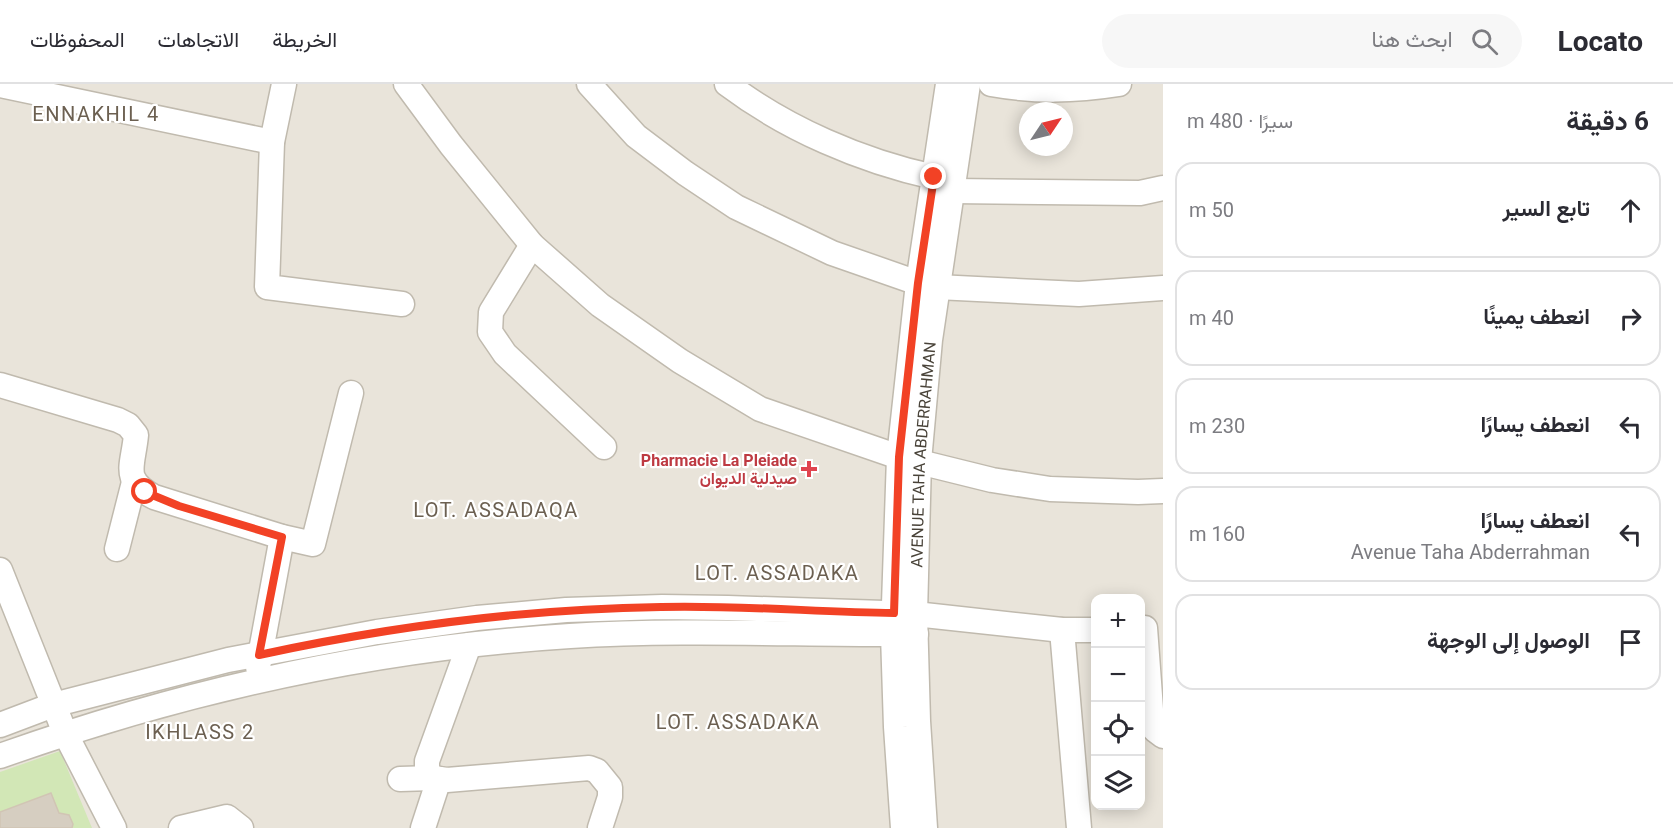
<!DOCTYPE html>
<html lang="ar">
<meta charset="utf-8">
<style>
:root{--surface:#fff;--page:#f7f7f7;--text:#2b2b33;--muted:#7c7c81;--line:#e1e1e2}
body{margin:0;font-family:Roboto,Vazirmatn,sans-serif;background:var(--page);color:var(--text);direction:rtl}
.controls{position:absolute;right:18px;bottom:18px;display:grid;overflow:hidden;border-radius:12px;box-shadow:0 3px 15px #0003}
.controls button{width:54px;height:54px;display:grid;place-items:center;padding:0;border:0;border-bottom:2px solid var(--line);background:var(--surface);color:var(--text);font:30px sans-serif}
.compass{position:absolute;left:1019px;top:18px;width:54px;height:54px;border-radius:50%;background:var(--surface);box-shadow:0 3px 15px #0003;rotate:55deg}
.stop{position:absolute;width:18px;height:18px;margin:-14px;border:4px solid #f24225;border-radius:50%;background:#fff}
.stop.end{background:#f24225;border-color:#fff;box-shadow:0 2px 6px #0008}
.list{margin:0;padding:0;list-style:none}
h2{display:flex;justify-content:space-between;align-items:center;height:78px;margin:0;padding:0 24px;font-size:26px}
h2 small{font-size:20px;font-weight:400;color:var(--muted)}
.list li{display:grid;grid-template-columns:39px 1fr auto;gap:18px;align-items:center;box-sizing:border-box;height:96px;margin:0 12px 12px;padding:0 12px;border:2px solid var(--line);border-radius:18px}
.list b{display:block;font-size:22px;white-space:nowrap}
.list p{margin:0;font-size:20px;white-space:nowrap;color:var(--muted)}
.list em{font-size:20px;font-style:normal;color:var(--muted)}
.icon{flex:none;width:33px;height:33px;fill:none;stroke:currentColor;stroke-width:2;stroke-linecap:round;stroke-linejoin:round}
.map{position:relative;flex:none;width:1163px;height:744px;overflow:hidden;direction:ltr}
header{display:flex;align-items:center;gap:36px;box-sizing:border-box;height:84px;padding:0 30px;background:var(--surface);border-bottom:2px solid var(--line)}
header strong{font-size:28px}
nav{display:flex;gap:33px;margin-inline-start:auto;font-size:21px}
.search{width:420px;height:54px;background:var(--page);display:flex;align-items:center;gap:15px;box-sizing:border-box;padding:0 21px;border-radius:33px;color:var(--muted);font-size:22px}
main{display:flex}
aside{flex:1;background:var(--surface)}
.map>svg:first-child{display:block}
</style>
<header>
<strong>Locato</strong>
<div class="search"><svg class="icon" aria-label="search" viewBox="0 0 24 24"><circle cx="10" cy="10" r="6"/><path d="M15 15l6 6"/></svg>ابحث هنا</div>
<nav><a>الخريطة</a><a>الاتجاهات</a><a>المحفوظات</a></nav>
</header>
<main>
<aside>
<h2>6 دقيقة<small>سيرًا · 480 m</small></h2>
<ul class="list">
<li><svg class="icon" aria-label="ahead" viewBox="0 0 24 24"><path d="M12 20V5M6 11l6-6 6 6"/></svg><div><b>تابع السير</b></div><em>50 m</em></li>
<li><svg class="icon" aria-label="right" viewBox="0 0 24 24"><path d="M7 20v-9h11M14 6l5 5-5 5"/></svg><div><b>انعطف يمينًا</b></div><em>40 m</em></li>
<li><svg class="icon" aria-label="left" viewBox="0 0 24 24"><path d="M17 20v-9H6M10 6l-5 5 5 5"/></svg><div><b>انعطف يسارًا</b></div><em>230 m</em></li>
<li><svg class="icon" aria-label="left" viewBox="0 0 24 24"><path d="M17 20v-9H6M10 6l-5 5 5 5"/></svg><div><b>انعطف يسارًا</b><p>Avenue Taha Abderrahman</p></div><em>160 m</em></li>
<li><svg class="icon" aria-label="arrive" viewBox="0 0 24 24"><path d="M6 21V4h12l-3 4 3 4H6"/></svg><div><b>الوصول إلى الوجهة</b></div></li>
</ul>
</aside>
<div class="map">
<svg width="1163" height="744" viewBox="0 0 1163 744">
<rect width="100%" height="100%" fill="#f5f2eb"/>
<path fill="#e9e4da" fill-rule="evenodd" d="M0,0H1163V744H0ZM1028,27H1064V63H1028ZM1096,514H1140V722H1096Z"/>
<path fill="#d2e7b6" d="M60,667L92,744H0V688Z"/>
<path fill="#d6cec1" stroke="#d1c5b4" stroke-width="1.5" d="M51,709L59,729L69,731L73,740L72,744H0V728Z"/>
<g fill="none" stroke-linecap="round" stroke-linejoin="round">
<g stroke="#c0baae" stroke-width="27">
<g id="minor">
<path d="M284,0L272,58L267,203L402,220"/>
<path d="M406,0L451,61L532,161L600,221L680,277L760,325L899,373L992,396L1050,405L1138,408L1163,407"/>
<path d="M589,0L636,52L685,89L736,123L832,169L918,199L937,203L1079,210L1163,204"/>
<path d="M727,0C787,45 861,77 934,93"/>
<path d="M991,0C1036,8 1074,7 1119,0"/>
<path d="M0,1L272,58"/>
<path d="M952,107L1140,109L1163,104"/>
<path d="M532,161L491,228L490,248L505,270L604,363"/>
<path d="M0,301L118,336L128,341L136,351C133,383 121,395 154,413L282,453L313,460L351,309"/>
<path d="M117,465L134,398"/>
<path d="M0,486L65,649L114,744"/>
<path d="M1145,544L1152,639L1155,646L1163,652"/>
<path d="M1062,546L1079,744"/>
<path d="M469,561L427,677V686L433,694L447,696L589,684L597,687L610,703V713L600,744"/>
<path d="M258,583L282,453"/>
<path d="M0,641L53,621L228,576L377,548L477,534L566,526L662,523L728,524L915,530L1062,546H1096"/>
<path d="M0,672C183,607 376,564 570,552C685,545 801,551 916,550"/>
<path d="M400,695L433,694"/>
<path d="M181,744L227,733L241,744"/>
<path d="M423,744L439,695"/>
<path d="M903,744L896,643L893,550L899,373L918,199L948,0"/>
<path id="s1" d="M925,744L918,637L915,530L919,377L930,256L968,0"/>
</g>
</g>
<use href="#minor" stroke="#fff" stroke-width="24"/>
</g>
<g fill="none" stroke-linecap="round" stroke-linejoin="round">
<path stroke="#f24225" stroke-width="8" d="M145,408L179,422L282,453L259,571C392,542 525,525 661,523C739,521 816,528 894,529L899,373L918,199L934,93"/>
</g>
<path fill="#e0444e" stroke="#fff" stroke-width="2" d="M806 376h6v6h6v6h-6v6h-6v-6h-6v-6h6z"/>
<g text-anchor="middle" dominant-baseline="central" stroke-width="4.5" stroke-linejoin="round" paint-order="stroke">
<g font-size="16" fill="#494339" stroke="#fff">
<text stroke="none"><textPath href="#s1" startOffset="374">AVENUE TAHA ABDERRAHMAN</textPath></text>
</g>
<g font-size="16" font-weight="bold" fill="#be3a42" stroke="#fff" text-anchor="end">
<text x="797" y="376">Pharmacie La Pleiade<tspan x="797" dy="18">صيدلية الديوان</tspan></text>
</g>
<g font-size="20" letter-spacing="1.5" fill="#6c6051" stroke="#fff">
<text x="96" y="30">ENNAKHIL 4</text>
<text x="496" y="426">LOT. ASSADAQA</text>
<text x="777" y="489">LOT. ASSADAKA</text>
<text x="738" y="638">LOT. ASSADAKA</text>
<text x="200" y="648">IKHLASS 2</text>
</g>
</g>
</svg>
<div class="controls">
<button>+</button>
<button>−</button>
<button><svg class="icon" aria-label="locate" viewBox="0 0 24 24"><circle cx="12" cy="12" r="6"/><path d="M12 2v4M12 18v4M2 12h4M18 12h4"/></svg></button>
<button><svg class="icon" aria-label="layers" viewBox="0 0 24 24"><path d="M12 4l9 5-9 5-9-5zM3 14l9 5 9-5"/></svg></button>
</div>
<svg class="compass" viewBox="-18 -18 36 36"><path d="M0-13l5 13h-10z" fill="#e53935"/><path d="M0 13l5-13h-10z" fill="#7c7c81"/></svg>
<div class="stop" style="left:145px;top:408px"></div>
<div class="stop end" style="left:934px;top:93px"></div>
</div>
</main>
